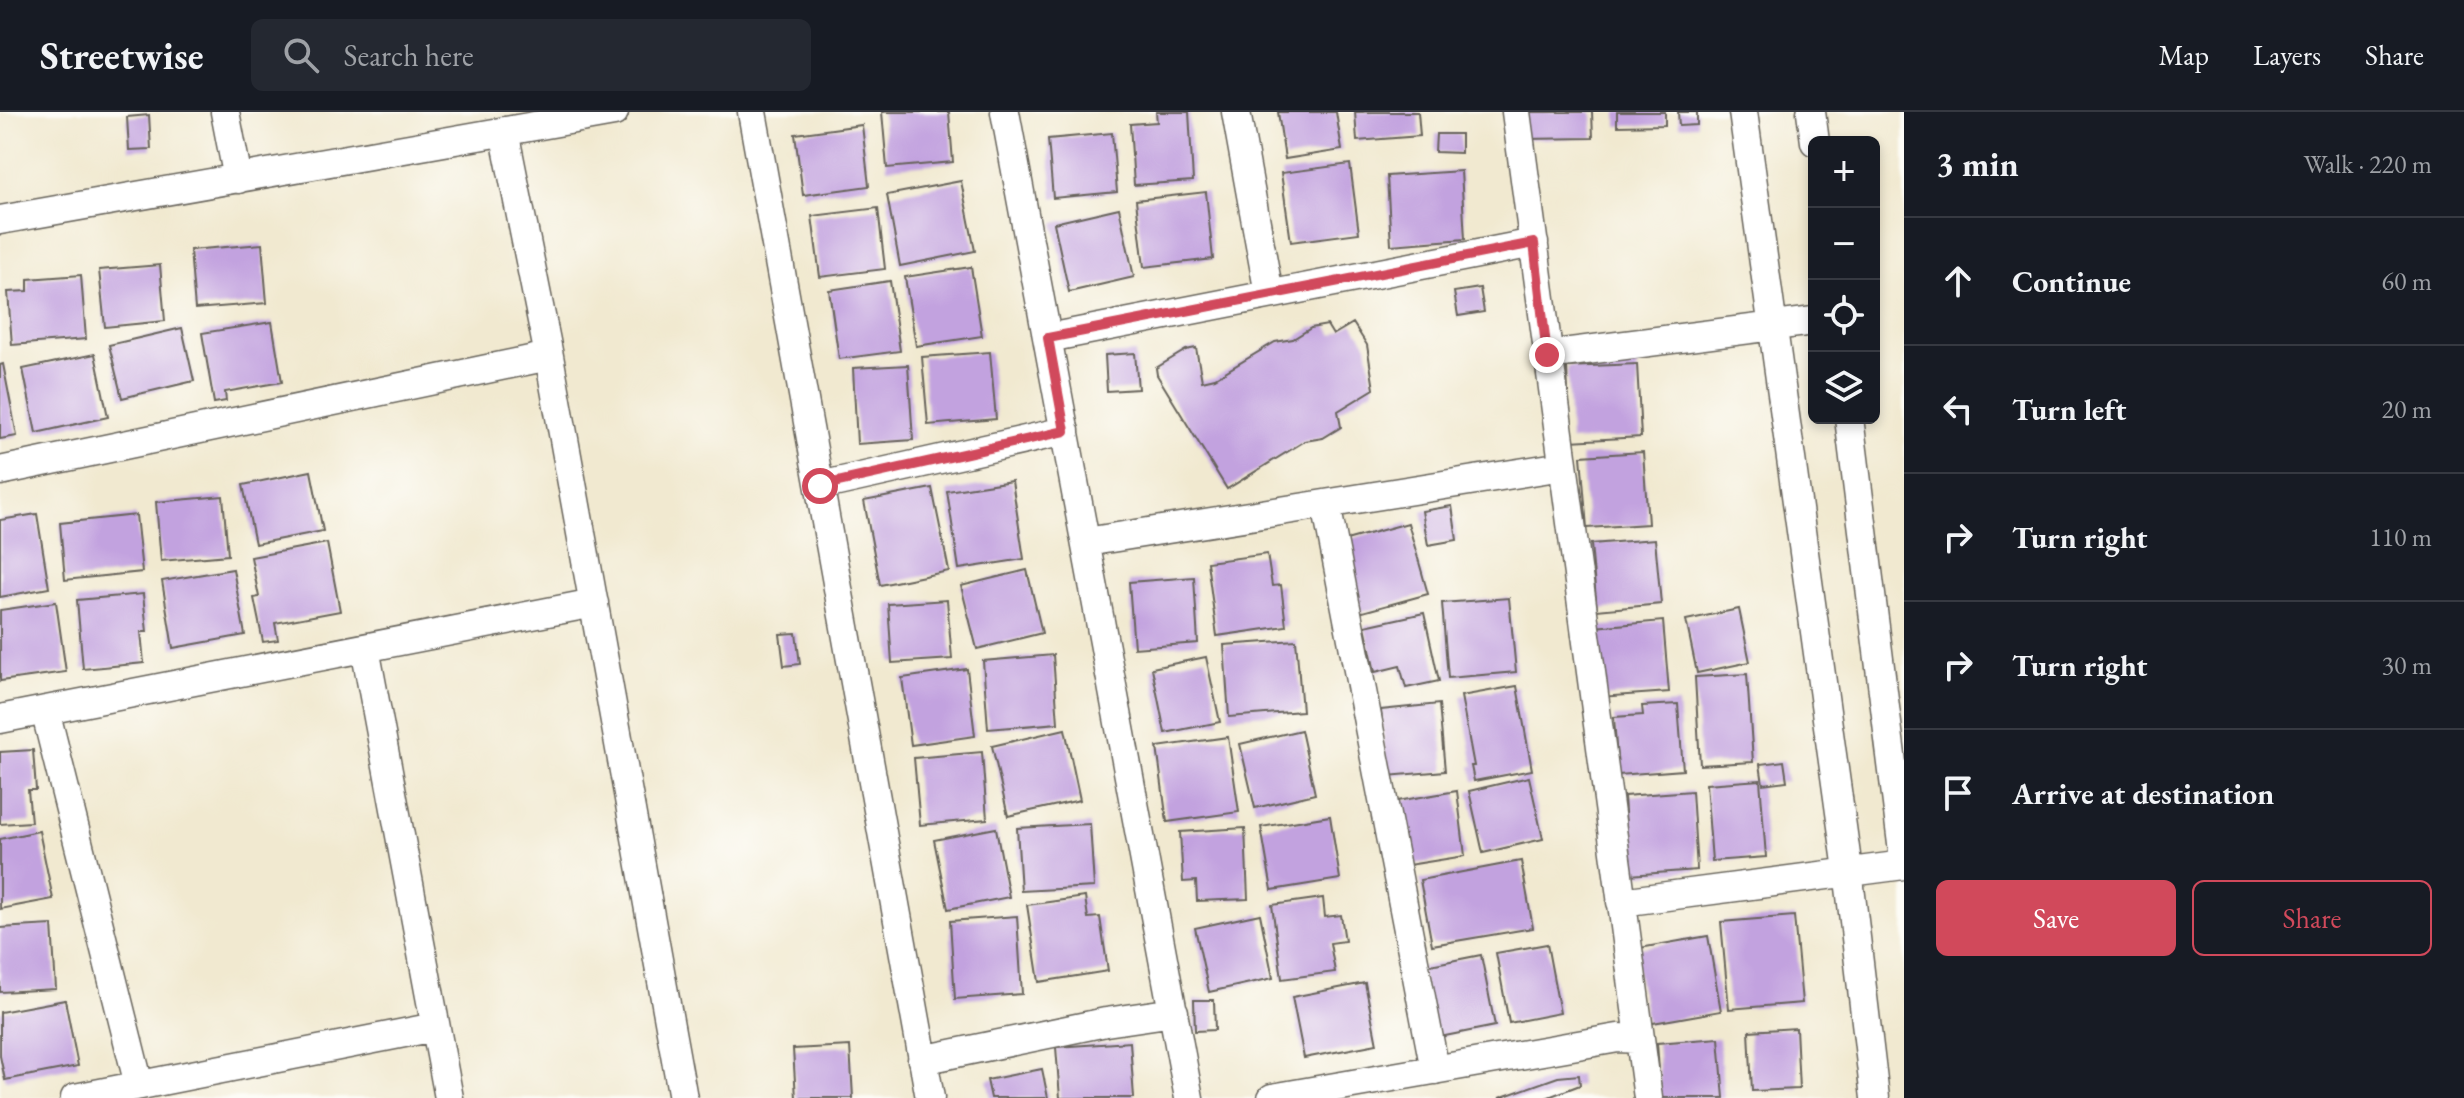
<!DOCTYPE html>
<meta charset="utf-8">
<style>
:root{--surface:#171b24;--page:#242831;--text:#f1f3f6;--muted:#9ea1a6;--line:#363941;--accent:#d1495b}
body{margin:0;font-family:"EB Garamond",serif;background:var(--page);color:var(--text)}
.controls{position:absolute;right:24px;top:24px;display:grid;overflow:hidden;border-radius:12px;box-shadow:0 4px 12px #0003}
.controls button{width:72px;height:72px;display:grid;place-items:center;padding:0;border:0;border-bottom:2px solid var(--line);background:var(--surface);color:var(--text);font:40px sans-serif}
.stop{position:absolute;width:24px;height:24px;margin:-18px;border:6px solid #d1495b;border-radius:50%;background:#fff}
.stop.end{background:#d1495b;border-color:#fff;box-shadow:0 2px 8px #0008}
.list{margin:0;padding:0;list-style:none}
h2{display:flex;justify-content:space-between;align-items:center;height:104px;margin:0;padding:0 32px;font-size:34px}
h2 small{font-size:26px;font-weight:400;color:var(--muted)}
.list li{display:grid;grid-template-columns:52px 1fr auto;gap:24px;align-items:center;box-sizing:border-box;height:128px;padding:0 32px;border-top:2px solid var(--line)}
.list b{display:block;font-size:30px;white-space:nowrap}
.list em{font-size:26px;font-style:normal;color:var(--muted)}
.actions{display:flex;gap:16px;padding:24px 32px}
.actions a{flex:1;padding:18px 0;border:2px solid var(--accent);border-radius:12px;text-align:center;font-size:28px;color:var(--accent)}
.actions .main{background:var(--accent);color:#fff}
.icon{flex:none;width:44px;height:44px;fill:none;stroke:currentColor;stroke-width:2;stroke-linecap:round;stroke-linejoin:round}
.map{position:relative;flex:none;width:1904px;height:986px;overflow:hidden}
header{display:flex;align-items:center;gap:48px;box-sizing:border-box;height:112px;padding:0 40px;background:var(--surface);border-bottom:2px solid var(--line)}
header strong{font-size:38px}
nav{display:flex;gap:44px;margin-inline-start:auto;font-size:28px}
.search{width:560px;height:72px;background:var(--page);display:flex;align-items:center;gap:20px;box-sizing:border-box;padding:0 28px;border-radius:12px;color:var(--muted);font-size:30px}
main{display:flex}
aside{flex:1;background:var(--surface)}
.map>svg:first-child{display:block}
</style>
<header>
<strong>Streetwise</strong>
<div class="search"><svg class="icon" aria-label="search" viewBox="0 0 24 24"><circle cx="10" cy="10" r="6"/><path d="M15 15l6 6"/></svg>Search here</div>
<nav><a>Map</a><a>Layers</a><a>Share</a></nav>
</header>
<main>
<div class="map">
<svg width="1904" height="986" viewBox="0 0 1904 986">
<rect width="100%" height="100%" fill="#fdfcf7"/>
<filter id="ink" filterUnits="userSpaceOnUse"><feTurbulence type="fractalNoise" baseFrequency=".0125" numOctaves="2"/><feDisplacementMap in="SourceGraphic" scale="16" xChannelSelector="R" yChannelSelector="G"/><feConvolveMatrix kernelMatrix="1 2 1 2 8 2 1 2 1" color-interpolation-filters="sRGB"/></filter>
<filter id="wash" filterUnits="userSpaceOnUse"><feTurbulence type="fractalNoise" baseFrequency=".006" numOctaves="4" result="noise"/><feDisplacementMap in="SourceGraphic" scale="32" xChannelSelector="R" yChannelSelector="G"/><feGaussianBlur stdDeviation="1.8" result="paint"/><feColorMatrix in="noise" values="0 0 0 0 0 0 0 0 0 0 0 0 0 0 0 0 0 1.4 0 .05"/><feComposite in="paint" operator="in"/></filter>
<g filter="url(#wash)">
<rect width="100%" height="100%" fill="#f1e9d0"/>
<g id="blocks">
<path fill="#c2a2df" d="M882,0H949L953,50L887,56Z
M1156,0H1189L1193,69L1134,73L1130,12L1157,10Z
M1278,0H1336L1342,38L1285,47Z
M1355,0H1418L1420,24L1357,29Z
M1522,0H1592L1593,26L1523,27Z
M1617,0H1665V13L1617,14Z
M1678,0H1697V13L1679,14Z
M149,3L151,37L129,38L127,5Z
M862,13L869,74L803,83L795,22Z
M1112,21L1117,80L1053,86L1048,27Z
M1436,22H1461V41L1435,40Z
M1350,52L1359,121L1291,130L1281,61Z
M1461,59L1465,127L1391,133L1387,64Z
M961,69L975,139L900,154L887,83Z
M1206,80L1213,147L1144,155L1136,88Z
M878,96L885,157L820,165L812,104Z
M1119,96L1134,165L1069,180L1054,111Z
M262,132L267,191L195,197L190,138Z
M160,153L165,209L105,215L99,158Z
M971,155L982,224L916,234L905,165Z
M81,163L86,227L12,233L8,180L28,179V167Z
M890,169L900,239L839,247L829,178Z
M1480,176L1484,200L1458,204L1454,180Z
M272,210L282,270L225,280L226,289L214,291L202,221Z
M1353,211L1367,233L1374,277L1338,299L1341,315L1323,326L1305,329L1227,377L1157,263L1156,256L1186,238L1196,236L1202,269L1215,266L1275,230L1293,227L1311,216L1327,213L1333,223Z
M182,216L194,269L122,286L109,233Z
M990,240L996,307L928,313L922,245Z
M1135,241L1138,277L1107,279L1105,243Z
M95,242L108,305L36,321L23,257Z
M3,252L17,324L0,327V253Z
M1637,252L1641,325L1570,329L1567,255Z
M908,253L913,328L857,332L853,256Z
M1643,340L1648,412L1587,416L1581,344Z
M311,359L323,419L255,432L243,373Z
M1012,369L1024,447L959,457L947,379Z
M932,376L949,459L880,473L864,389Z
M223,384L228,443L161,449L156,390Z
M1452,394L1457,428L1428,433L1422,399Z
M37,402L49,476L0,485V408Z
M136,403L142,460L65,468L60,411Z
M1408,411L1428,482L1359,501L1339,430Z
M1655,427L1661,492L1597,498L1591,432Z
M327,431L340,499L275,511L278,528L263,530L254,486L259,485L251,445Z
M1267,442L1272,474L1281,473L1286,514L1217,524L1207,450Z
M233,457L245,523L173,536L162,469Z
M1027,458L1042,521L977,537L961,474Z
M1194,465L1198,531L1134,536L1129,470Z
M143,482L147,520H141L144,551L83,557L77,488Z
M1509,486L1516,560L1448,566L1442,491Z
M947,488L952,547L892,551L888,492Z
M56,490L66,560L0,569V498Z
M1739,497L1750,550L1697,561L1686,508Z
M1424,501L1439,569L1406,576L1400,554L1375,560L1365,514Z
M1663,509L1669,580L1600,585L1594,515Z
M796,521L800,552L784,554L780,522Z
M1296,528L1302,599L1229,605L1224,533Z
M1053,543L1058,611L988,617L983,549Z
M1206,545L1220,610L1165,621L1152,556Z
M967,557L975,624L911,633L902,566Z
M1747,562L1753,650L1700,653L1695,565Z
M1517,574L1532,658L1474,669L1471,654H1474L1461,584Z
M1439,592L1445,659L1387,664L1381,598Z
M1678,592L1683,658L1618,663L1614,605L1643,603L1642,594Z
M1065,617L1080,688L1008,704L992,634Z
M1301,618L1315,682L1255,696L1240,632Z
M1228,625L1239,700L1167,710L1157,635Z
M33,638L36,678H28L31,710L0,712V640Z
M982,640L987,707L920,713L914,646Z
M1784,649L1787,669L1763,672L1760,652Z
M1529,665L1543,727L1483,741L1469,679Z
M1760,668L1766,745L1712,749L1706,672Z
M1457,679L1465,744L1408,753L1397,689Z
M1692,679L1697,758L1629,763L1624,684Z
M1330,704L1340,767L1272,778L1261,715Z
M1090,712L1094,775L1021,779L1017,716Z
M996,716L1009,785L948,797L934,728Z
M1245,716L1248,787L1197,789L1196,769L1183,770L1180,720Z
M39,719L53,787L0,797V727Z
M1521,749L1533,816L1432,833L1420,768Z
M1085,785L1088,806L1100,805L1108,859L1039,870L1027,793Z
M1323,786L1325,805L1341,803L1345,829L1330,831L1335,860L1282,867L1272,793Z
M1260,802L1273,866L1209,880L1195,816Z
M1017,804L1022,882L955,887L950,809Z
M1794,804L1802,891L1729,897L1721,810Z
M52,813L56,877L0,880V816Z
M1708,824L1721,899L1647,912L1634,837Z
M1547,832L1560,901L1509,911L1496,841Z
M1481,843L1495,914L1435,926L1420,855Z
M1365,871L1377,932L1304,946L1292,885Z
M65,888L78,954L5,968L0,944V900Z
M1194,888H1214L1215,918L1195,919Z
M1796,916L1799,977L1752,979L1749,919Z
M1719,926L1724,986H1661L1657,931Z
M1130,930L1134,986H1060L1056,935Z
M850,934L853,986H796L793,937Z
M1042,957L1048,986H991L987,968Z
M1579,963L1580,973L1546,986H1499L1558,965Z"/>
</g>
</g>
<g filter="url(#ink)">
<use href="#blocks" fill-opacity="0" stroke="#67645b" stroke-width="2"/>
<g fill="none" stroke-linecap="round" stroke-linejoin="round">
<g stroke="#67645b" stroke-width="31">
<path id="minor" d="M225,0L238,67
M752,0L930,986
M1005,0L1189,986
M1236,0L1269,182
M1516,0L1648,986
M1743,0L1848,758L1875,986
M1811,0L1815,30
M504,19L549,244L683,986
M0,108L614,0
M1048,226L1534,131
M1547,243L1814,209
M1849,306L1904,748
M0,359L549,244
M820,374L1065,319
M1326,392L1435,958
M1086,430L1563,354
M365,536L449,986
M45,598L139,973
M0,607L594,491
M1621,790L1904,753
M922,948L1106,910L1174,900
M75,986L435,915
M1272,986L1618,926L1640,927"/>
</g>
<use href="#minor" stroke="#fff" stroke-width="28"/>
</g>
</g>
<g fill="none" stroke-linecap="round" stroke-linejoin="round" filter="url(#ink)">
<path stroke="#d1495b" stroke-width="10" d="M820,374L1065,319L1048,226L1534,131L1547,243"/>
</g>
</svg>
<div class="controls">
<button>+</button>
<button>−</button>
<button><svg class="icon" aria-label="locate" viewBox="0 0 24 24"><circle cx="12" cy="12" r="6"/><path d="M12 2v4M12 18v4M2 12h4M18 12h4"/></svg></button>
<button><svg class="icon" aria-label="layers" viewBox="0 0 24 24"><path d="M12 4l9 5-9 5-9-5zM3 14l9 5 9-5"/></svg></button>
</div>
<div class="stop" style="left:820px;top:374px"></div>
<div class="stop end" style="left:1547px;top:243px"></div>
</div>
<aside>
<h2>3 min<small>Walk · 220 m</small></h2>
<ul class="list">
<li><svg class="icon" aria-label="ahead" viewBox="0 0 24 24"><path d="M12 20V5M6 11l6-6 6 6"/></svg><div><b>Continue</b></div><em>60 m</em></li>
<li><svg class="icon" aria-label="left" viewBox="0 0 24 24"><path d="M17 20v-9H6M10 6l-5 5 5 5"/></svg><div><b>Turn left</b></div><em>20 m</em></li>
<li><svg class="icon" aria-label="right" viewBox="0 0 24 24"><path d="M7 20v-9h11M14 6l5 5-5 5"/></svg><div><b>Turn right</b></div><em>110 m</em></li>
<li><svg class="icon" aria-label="right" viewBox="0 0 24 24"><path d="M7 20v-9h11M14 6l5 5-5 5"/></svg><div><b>Turn right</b></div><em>30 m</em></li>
<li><svg class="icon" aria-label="arrive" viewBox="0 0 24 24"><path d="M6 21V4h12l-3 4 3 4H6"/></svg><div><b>Arrive at destination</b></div></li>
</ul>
<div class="actions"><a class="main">Save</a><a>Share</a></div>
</aside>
</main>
